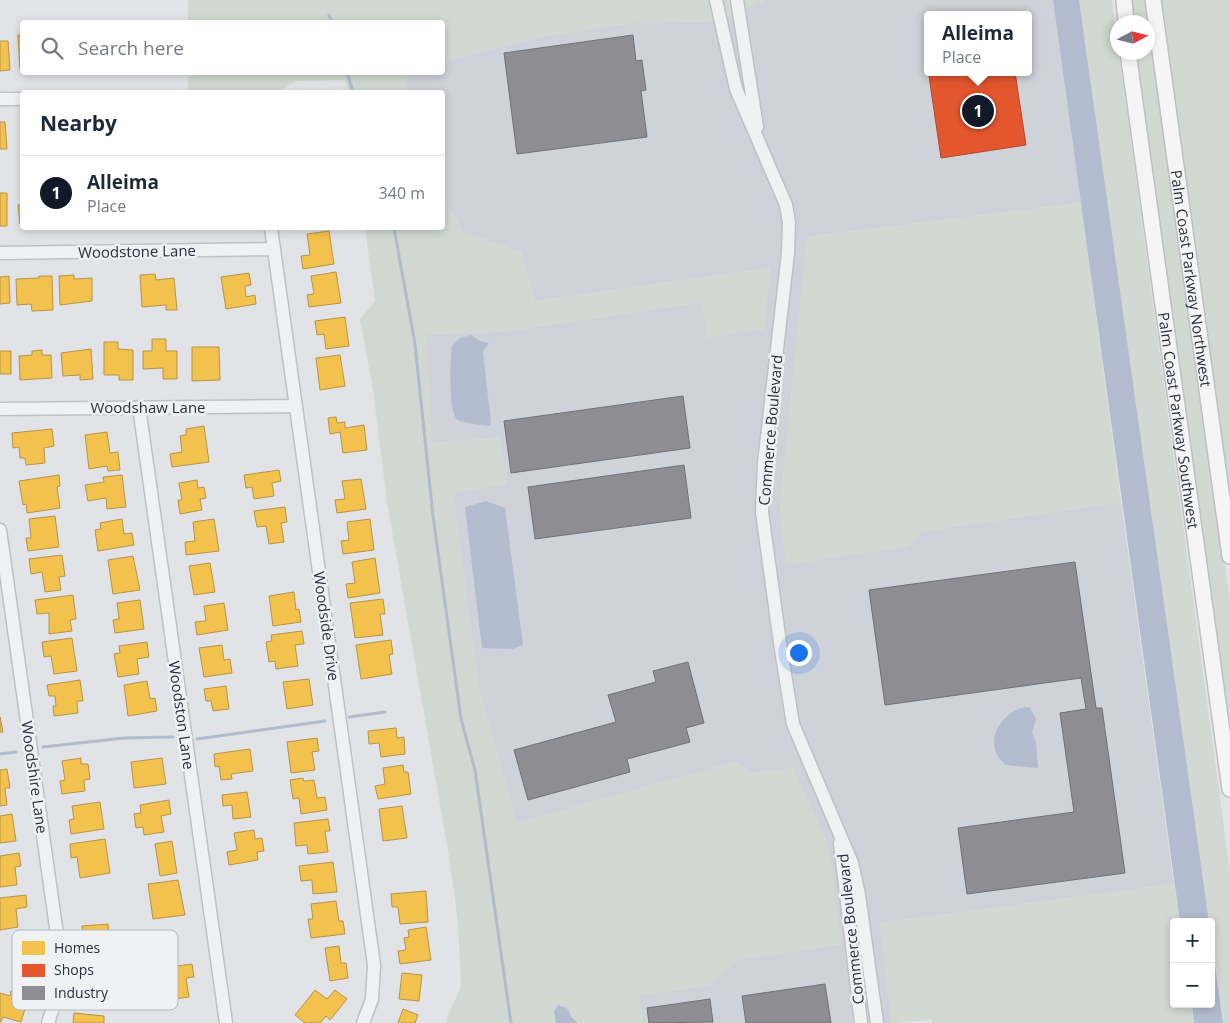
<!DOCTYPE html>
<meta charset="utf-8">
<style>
:root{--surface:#fff;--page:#f6f6f7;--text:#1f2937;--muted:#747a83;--line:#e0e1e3;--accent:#111827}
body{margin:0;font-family:"Open Sans",sans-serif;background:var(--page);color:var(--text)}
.controls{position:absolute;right:15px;bottom:15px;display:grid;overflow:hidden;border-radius:5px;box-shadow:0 2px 8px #0003}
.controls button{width:45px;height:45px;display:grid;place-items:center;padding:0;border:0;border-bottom:1px solid var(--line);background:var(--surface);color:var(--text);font:25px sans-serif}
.compass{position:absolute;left:1110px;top:15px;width:45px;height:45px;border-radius:50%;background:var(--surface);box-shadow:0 2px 8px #0003;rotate:83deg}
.you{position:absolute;left:798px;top:652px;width:18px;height:18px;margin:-12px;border:4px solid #fff;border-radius:50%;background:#1a73e8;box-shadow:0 0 0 8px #1a73e833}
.badge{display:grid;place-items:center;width:32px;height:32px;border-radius:50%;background:var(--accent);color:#fff;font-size:16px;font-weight:700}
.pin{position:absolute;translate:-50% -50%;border:2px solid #fff;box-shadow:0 1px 5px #0006}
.popup{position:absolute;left:924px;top:11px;width:108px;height:65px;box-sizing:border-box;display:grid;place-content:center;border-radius:5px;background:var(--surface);filter:drop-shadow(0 1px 4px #0005);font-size:16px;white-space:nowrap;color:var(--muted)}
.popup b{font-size:19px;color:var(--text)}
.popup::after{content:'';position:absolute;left:50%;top:100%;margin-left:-10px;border:10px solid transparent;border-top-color:var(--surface)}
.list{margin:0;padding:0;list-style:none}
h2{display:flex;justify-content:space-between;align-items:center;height:65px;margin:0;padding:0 20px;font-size:21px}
h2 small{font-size:16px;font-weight:400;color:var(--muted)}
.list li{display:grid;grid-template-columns:32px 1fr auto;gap:15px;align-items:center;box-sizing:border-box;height:75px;padding:0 20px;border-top:1px solid var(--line)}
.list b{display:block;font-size:19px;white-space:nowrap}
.list p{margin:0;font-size:16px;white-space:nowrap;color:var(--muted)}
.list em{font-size:16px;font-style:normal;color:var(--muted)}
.icon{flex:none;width:28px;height:28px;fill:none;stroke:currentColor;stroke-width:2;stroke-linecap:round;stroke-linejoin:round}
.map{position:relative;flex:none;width:1230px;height:1023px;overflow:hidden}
.search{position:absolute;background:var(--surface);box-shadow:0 2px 8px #0003;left:20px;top:20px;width:425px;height:55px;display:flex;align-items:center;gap:12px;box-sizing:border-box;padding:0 18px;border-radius:5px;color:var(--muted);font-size:19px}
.panel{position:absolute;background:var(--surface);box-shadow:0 2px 8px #0003;left:20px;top:90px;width:425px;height:140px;border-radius:5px}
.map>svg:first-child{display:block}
</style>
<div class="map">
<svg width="1230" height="1023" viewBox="0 0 1230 1023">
<rect width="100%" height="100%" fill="#e1e3e6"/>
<path fill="#d0d2d9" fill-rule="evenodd" d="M765,0H1053L1081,203L807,237L780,509L786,564L909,546L923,531L1121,502L1174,884L880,923L892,1023H643L639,995L711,985L737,960L842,944L793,768L752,773L735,762L517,823L479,689L453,493L507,484L499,438L432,443L426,334L500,332L703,302L707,337L764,329L770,268L535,301L521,252L463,232L443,197L442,92H407L405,73L442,72L443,61L539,37L632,23L718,21ZM928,15H1028V72H928Z"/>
<path fill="#d1d9d2" d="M188,0H765L718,21L632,23L539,37L443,61L442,22H188Z
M1079,0H1112L1118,52L1119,53L1230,872V1023H1223L1211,922H1209Z
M1130,0H1147L1230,601V746L1135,53L1148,52V22H1132Z
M1159,0H1230V505Z
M188,73H405L407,92H349L345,80L296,81L278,92H188Z
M443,197L463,232L521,252L535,301L770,268L764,329L707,338L703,302L500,332L427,334L432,443L499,438L507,484L453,493L479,689L517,823L735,762L752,773L793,768L828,843L842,944L737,960L711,985L640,995L643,1023H445L461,986L458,923L449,856L387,502L373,390L360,319L375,301L365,228H442Z
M1081,203L1121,502L923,531L909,546L786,565L780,509L807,237Z
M1174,884L1180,922H1174V1004H1192L1194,1023H932V1020L892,1023L880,923Z"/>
<path fill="#b2bcce" d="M1053,0H1079L1209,922H1180Z
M471,335L482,342L489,343L483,352L491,423L489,426C482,425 463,423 458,420C448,415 450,358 452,346L460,338Z
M486,501L505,508L523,645L513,649L482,648L465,507Z
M1025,707L1030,708L1036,719L1032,733L1036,742L1038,768L1006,765C981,746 999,713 1025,707Z
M1211,935L1223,1023H1194L1192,1004H1211Z
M558,1005L567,1008L572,1018L578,1023H556L554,1011Z"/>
<path fill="#f2c14e" stroke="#b69549" d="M18,35H22V70H20Z
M0,41H8L10,70L0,71Z
M0,122H5L7,149H0Z
M0,193H7V226H0Z
M22,204V224H20L18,205Z
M329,231L334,264L303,269L301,256L310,255L307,234Z
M336,272L341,303L309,307L307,295L314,294L311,276Z
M249,273L251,285L245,286L246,297L255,295L256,304L226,309L221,277Z
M155,274L156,280L174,278L177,310H166V305L142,307L140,275Z
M74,275V279L92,278V301L60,305L59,276Z
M9,276L10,303L0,304V277Z
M39,276H52L53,310L32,311L31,304L17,305L16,279L39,278Z
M345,317L349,346L326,349L324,334L317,335L315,321Z
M152,339H166V351H177V379H163V368L143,369V351H152Z
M104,342H118V349L133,350V380H119V375H104Z
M192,347H219L220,380L192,381Z
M91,349L93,379L80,380V375L63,376L61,353Z
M42,350V355H51L52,378L20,380L19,356L32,355V351Z
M0,351H11V374H0Z
M340,355L345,386L320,390L316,358Z
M336,417L337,423L345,422V428L364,425L367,450L343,453L340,432L330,434L328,418Z
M204,426L209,462L172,467L170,454L182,452L180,436L186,435V429Z
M52,429L54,446L44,448L45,463L26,465L25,458H20L19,447L13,448L12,433Z
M107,432L110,453L118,452L120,470L108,471L107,466L89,469L85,435Z
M279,470L281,481L272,483L274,496L254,499L252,487L246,488L244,475Z
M59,475L60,486L57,487L60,508L27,513L26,504L23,505L19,481Z
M122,475L126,507L107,509L106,498L88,501L85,485L104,482L103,477Z
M361,479L366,509L337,513L335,500L345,499L342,481Z
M197,480L198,488L204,487L206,498L200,499L202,510L180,514L178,500H182L179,483Z
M285,507L287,522L281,523L284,542L269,544L266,526L257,527L254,511Z
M55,516L59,547L28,551L26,538H31L29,519Z
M122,519L124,534L132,533L134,545L98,551L95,530L101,529L100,523Z
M214,519L219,551L186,555L185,542L195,541L193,522Z
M370,519L374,550L343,554L341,541L349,540L347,522Z
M62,555L65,576L59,577L61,590L45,592L42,572L31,574L29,559Z
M133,556L140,590L113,594L108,560Z
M375,558L380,593L348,598L346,584L355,583L352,562Z
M210,563L215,592L194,595L189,566Z
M294,592L296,610L299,609L301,622L273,626L269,596Z
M73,595L76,619L70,620L72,631L49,634V613L37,614L35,600Z
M383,599L385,614H380L383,635L355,638L350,603Z
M140,600L144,629L115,633L113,620L119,619L117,603Z
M224,603L228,630L197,635L195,622L206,621L204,606Z
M302,631L304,644L295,645L298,666L276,669L275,661L269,662L266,642L272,641L271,635Z
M72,638L77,671L54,674L51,656L44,657L42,642Z
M391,640L393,654L389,655L392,674L361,679L356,645Z
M147,642L149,657L137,659L139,674L118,677L114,654L120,653L119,646Z
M222,645L224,660L230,659L232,673L204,677L199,648Z
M309,679L313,705L287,709L283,682Z
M80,680L83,701H77L78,713L54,716L53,706H56L55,696H49L47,685Z
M147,681L150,699L155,698L157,711L128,716L124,685Z
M226,686L229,709L213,711L211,701H206L204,689Z
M0,717L3,732H0Z
M396,728L397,738L404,737L405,754L381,757L379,743L369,744L368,731Z
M317,738L319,751L312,752L315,770L291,773L287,742Z
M250,749L253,771L231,774L232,779L221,780L219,766L215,767L214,754Z
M81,758V764H88L90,779L84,780L85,791L62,794L60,781L65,780L62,761Z
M162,758L166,784L134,788L131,762Z
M403,765L404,772H408L411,794L378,799L375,786L385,784L383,768Z
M7,769L10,788H5L7,805L0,806V770Z
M303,778L304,781L314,780L317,798L325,797L327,810L301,814L299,798L293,799L290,780Z
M247,792L251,817L233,819L232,805L223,806L222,795Z
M169,800L171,814L161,816L164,832L144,835L143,827L136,828L134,814L141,813L140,805Z
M100,802L104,829L71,834L69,820L74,819L72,806Z
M402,806L407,838L383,841L379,809Z
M12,814L16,841L0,843V816Z
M328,819L330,831H325L328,852L308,854L307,845L296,846L294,823Z
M254,830L255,839L262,838L264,851L257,852L258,860L229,865L227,852L237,850L234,833Z
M105,839L110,873L80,878L77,857L71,858L70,844Z
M172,841L177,873L160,876L155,844Z
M19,853L21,866L15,867L17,885L0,887V856Z
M333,862L337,892L313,894L312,880L301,881L299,866Z
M178,880L185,915L153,919L148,884Z
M426,891L428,922L400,924L398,907H392L391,894Z
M26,895L27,907L16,909L18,927L0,930V898Z
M336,901L339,921H343L345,934L311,938L308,919H313L311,904Z
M108,924L111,955L89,957L88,943H83L82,926Z
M426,927L431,960L400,964L398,951L406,950L404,938L409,937L408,930Z
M339,946L341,963H346L348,978L330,981L325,948Z
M192,964L194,977L186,978L189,997L167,1000L165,990L158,991L154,969Z
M114,969L117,999L84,1001L83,988H86L85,971Z
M402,973L422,975L419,1001L399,999Z
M315,990L327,999L335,990L347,999L330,1020L326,1016L320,1023H305L295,1015Z
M11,991L29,996L21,1022L3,1017L0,1023V993L10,996Z
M403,1009L418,1015L415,1023H398Z
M74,1013L104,1016V1023H73Z"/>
<path fill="#e4572e" stroke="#ac4b32" d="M954,72H1015L1026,145L941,158L929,76Z"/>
<path fill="#8d8d92" stroke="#6f7178" d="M633,35L636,61L642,60L646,90L641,91L647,137L517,154L504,53Z
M683,396L690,448L511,473L504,421Z
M684,465L691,518L535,539L528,487Z
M1075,562L1096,708H1102L1125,873L967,894L958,828L1074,812L1060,713L1086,709L1081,678L885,705L869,590Z
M688,662L704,723L686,728L690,742L627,759L630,772L528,800L514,750L616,722L608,695L656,682L653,671Z
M825,984L831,1023H746L742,996Z
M710,999L713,1022L649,1023L647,1008Z"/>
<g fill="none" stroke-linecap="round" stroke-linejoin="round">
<path stroke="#b2bcce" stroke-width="3" d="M329,15L332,22
M347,72L353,92
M394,228L415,344L433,516L461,719L475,770L511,1023
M349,717L385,712
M197,739L325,721
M43,747L124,738L173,737
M0,754L16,752"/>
<g stroke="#c0c1c4" stroke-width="15">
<path id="minor" d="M716,0L736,89L786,205L789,222L788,253L764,463L762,512L780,643L793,724L852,863L859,895L877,1023
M737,0L757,127
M0,99H22
M271,228L374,965L372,999L363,1023
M0,253L274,249
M139,407L226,1023
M0,409L296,406
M0,530L61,963L60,986L48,1023
M840,843L861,1023"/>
</g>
<g stroke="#bec0c3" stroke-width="18">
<g id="major">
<path d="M1124,0L1126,22"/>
<path id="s1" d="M1153,0L1230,556"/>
<path id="s2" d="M1128,52L1230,789"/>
</g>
</g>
<use href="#minor" stroke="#f0f1f3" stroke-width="12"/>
<use href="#major" stroke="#f5f5f6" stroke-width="15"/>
</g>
<g text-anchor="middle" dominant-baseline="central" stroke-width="5" stroke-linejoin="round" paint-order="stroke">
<g font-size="15" fill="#2a2f3d" stroke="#eff1f5">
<text transform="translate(137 251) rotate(-1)">Woodstone Lane</text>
<text stroke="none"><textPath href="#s1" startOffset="281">Palm Coast Parkway Northwest</textPath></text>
<text x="148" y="407">Woodshaw Lane</text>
<text stroke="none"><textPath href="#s2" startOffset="372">Palm Coast Parkway Southwest</textPath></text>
<text transform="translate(770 430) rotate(-85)">Commerce Boulevard</text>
<text transform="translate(327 626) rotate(82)">Woodside Drive</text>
<text transform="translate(182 715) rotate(82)">Woodston Lane</text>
<text transform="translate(35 777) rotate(82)">Woodshire Lane</text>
<text transform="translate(850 929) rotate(-96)">Commerce Boulevard</text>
</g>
</g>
<rect x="12" y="930" width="166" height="80" rx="8" fill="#eff1f5" stroke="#b4b7be" stroke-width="1"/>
<rect x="22" y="941" width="23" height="14" fill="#f2c14e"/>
<rect x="22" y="964" width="23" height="13" fill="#e4572e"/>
<rect x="22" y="986" width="23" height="14" fill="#8d8d92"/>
<g font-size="14" fill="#2a2f3d">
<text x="54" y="953">Homes</text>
<text x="54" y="975">Shops</text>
<text x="54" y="998">Industry</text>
</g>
</svg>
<div class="controls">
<button>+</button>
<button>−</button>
</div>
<svg class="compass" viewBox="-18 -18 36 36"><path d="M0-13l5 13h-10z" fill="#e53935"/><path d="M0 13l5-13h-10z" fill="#747a83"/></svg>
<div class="you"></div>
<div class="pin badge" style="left:978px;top:111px">1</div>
<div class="popup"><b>Alleima</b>Place</div>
<div class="search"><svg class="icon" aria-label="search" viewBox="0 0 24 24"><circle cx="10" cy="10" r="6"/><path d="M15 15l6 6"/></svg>Search here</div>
<section class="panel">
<h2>Nearby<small></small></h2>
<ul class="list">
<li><span class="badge">1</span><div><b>Alleima</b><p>Place</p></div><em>340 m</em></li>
</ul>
</section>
</div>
